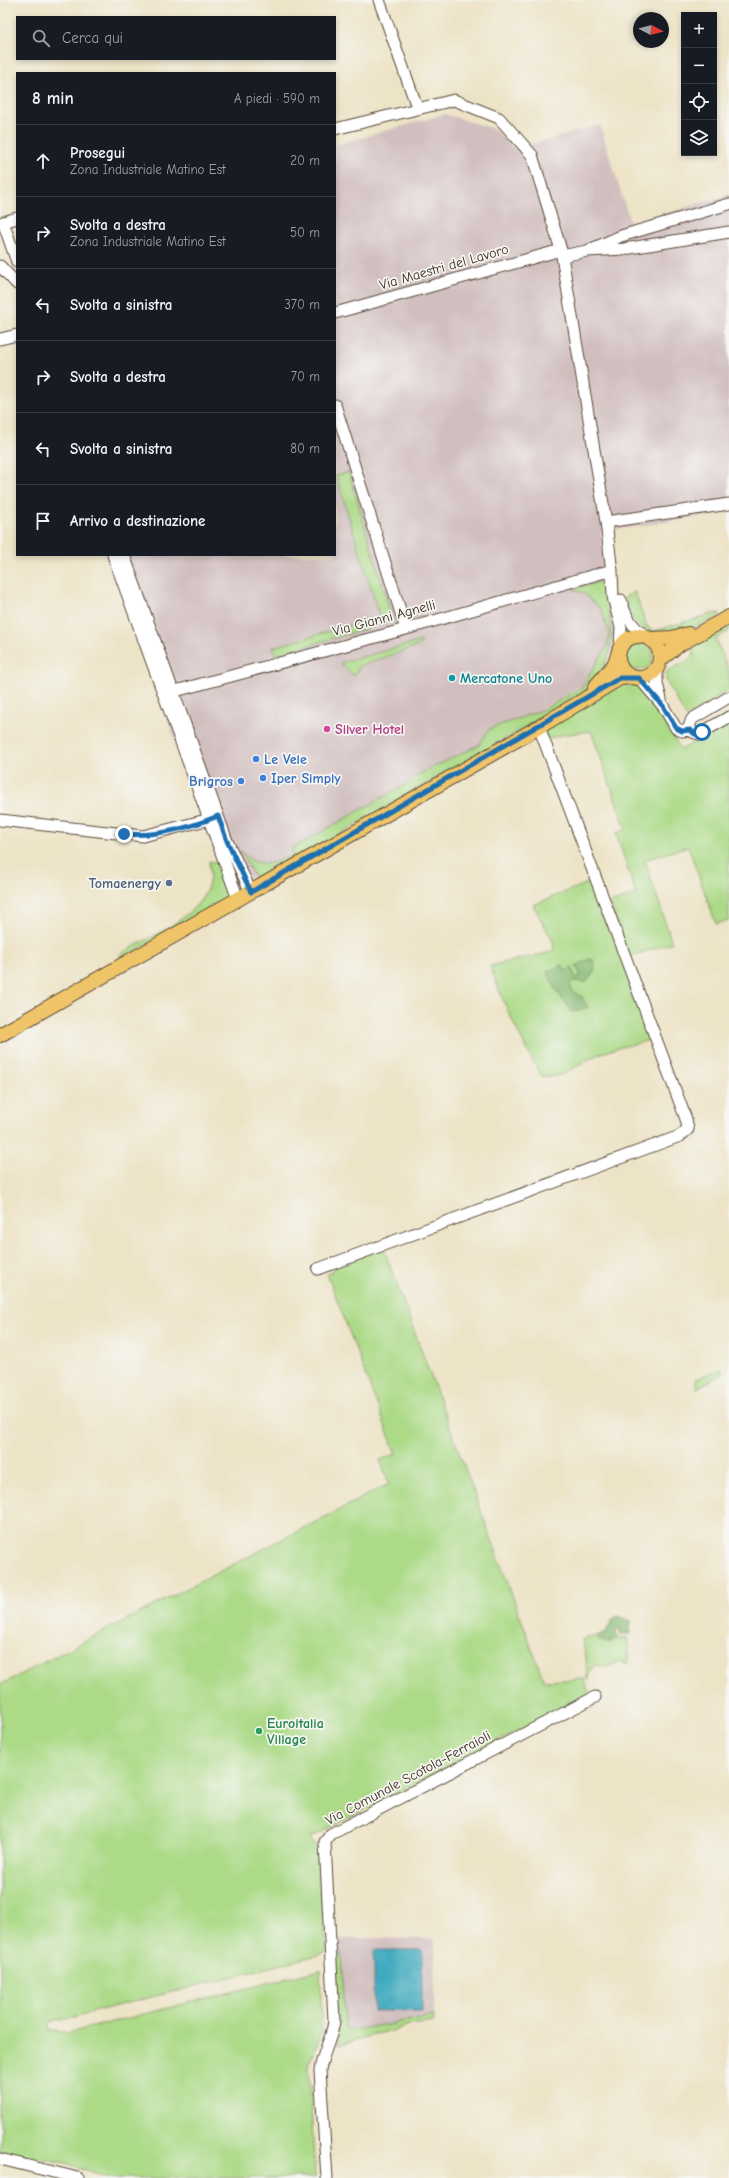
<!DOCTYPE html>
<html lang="it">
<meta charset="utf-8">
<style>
:root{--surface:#171b24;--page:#20242c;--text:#f1f3f6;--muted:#9ea1a6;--line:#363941}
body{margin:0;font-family:"Comic Neue",sans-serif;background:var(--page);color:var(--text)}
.controls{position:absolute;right:12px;top:12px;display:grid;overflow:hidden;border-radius:0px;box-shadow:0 2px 6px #0003}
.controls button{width:36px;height:36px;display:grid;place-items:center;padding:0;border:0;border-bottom:1px solid var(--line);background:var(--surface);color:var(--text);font:20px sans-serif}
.compass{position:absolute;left:633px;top:12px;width:36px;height:36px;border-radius:50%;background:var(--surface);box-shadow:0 2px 6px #0003;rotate:97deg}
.stop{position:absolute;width:12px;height:12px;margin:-9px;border:3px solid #1f6fb2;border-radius:50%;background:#fff}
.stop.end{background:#1f6fb2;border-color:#fff;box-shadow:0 1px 4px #0008}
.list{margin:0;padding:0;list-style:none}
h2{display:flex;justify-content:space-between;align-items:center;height:52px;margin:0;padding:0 16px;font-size:17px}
h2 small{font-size:13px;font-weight:400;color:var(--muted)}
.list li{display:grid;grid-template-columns:26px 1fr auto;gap:12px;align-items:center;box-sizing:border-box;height:72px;padding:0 16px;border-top:1px solid var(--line)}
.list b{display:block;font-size:15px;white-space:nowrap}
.list p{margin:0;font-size:13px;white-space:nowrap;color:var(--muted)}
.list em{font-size:13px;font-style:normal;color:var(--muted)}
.icon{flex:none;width:22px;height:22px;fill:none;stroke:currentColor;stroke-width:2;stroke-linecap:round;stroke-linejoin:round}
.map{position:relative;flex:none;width:729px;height:2178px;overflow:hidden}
.search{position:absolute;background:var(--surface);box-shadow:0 2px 6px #0003;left:16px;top:16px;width:320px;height:44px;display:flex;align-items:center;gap:10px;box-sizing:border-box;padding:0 14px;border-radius:0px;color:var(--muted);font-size:15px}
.panel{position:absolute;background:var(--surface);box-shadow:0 2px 6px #0003;left:16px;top:72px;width:320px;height:484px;border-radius:0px}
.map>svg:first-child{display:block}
</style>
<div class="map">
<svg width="729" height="2178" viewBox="0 0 729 2178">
<rect width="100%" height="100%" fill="#f6f6f2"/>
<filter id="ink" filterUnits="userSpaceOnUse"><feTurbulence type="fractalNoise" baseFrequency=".025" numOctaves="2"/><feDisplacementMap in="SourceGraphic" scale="8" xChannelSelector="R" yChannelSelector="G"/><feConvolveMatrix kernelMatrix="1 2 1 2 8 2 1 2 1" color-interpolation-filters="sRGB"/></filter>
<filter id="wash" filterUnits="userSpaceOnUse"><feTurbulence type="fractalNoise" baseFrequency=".012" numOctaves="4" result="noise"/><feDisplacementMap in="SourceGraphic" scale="16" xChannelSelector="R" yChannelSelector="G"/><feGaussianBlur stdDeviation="0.9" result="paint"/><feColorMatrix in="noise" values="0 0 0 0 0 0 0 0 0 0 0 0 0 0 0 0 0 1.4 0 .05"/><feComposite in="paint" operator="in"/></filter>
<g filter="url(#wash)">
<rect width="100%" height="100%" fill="#ede3c6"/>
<path fill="#d1bfbf" d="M445,114L494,129L515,149L600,125L631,225L729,194V512L601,532L615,634L611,654L592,680L228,890L109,555H335V145Z
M360,1938L435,1939L434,2022L410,2025L338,2045L334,1940Z"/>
<path fill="#acda87" stroke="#748252" d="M349,472L393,621L276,655L273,647L380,617L336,476Z
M602,581L605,584C610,621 622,664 584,687L586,690L542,718L259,880L255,878L240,850C256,870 275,864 294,854L291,849L408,783L415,776L479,745L489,729L542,710L581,688L607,646L609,633L601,609L585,594L573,589Z
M635,592L647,627L654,631L712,614L719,613L720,616C683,633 636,654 625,597Z
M729,624V631L716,639L729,671V690L686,717L666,681V672L690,659L694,654L692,645Z
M421,641L420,645L360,666L354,676L340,663Z
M625 656a14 14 0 1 1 28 0a14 14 0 1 1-28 0Z
M628,679L639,683L648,693L681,750L729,722V920L716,924L688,846L645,860L672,943L628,957L610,903L636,894L616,833L626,829L591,731L562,735L548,739L544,730Z
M209,861L217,863L229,897L120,960V955L124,952C153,935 207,914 210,877C211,872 209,866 209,861Z
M593,881L653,1039C634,1045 611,1048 593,1057C574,1066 567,1079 542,1076L539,1072C520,1038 503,1003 490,966L551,952L554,949L553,941L533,905Z
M383,1247L544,1681L584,1679L590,1694L310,1838L322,1860L326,1953L49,2023V2030L68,2033L320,1970L322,2033L310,2061L309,2070L315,2178H109L66,2163L0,2151V1685L389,1484L380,1460L396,1454L327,1274L332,1272L333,1268Z
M717,1370H722L723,1374L697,1388L695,1379Z
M597,1636L600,1641L610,1643L617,1638H627L629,1650L627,1665C619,1659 616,1664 608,1667L595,1665L591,1668L587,1681L586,1657L582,1639Z
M340,1953H342L345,2024L348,2031L434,2016V2022L410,2025L338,2045L335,1961Z"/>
<path fill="#89ba74" stroke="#627249" d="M590,959L593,960C597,968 593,976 586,982L573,981L570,984L572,990L582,997L588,1007L572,1012L556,990L547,971L563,965L565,971L572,968L576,978L581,976L576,966Z
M618,1616L630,1621L631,1634H620V1628L616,1630L617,1639L611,1641L609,1644L604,1640H598L597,1636L606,1632L613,1619Z"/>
<path fill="#3faabf" stroke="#3d6a6e" d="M374,1950H422V2011H374Z"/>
</g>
<g filter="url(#ink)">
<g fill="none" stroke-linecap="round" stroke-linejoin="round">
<g stroke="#564637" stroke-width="13">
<path id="minor" d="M379,0L417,107
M335,129L454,100L499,118L532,155L561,250L606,522L612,572L613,597L621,628L620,647
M729,204L621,236L587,251L624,249L729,232
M17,218L3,222L17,262
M562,256L587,251
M0,266L17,284
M335,313L561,250
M0,339L17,335
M335,405L406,629
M606,522L729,504
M113,555L238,899
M124,555L227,841L251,892
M621,600C625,616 632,627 646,636
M657,669V684L661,699
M639,678L663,706L676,728L682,731L690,730
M164,694L406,629L612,570
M729,697L692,719L689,727L692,732L699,734L729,717
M0,820L143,836L214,818
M318,1269L680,1136L688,1129L686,1119L539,727
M0,2159L78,2178
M327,2178L320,2071C322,2053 332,2039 334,2021L325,1842L331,1834L595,1697"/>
</g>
<g stroke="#564637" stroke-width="16">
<path id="major" d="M618 657a21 21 0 1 1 42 0a21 21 0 1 1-42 0Z
M652,639L671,638L688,634
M661,659L680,644L729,617
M595,687L614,665L619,652
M0,1035L539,727L610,684L620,678L633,677"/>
</g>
<use href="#minor" stroke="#fff" stroke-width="11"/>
<use href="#major" stroke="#f0c469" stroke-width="14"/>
</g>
</g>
<g fill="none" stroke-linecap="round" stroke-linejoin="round" filter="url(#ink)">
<path stroke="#1f6fb2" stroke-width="5" d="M124,834C155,837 189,828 218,816L227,841L251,892L620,678H639L663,706L676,728L682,731L690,730L695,734L702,732"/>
</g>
<circle fill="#0f9aa8" stroke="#f6f6f2" stroke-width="1.5" cx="452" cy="678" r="4"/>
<circle fill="#d1479c" stroke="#f6f6f2" stroke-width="1.5" cx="327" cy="729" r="4"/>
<g fill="#3f7fe0" stroke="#f6f6f2" stroke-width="1.5">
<circle cx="256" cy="759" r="4"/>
<circle cx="263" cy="778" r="4"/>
<circle cx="241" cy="781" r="4"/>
</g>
<circle fill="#5c6f8a" stroke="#f6f6f2" stroke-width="1.5" cx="169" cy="883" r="4"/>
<circle fill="#2e9e5b" stroke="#f6f6f2" stroke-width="1.5" cx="259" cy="1731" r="4"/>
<g text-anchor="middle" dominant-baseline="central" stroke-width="3.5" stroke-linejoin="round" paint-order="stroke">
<g font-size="14" fill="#3b2a1e" stroke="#f6f6f2">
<text transform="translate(444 267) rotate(-16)">Via Maestri del Lavoro</text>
<text transform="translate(384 618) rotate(-15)">Via Gianni Agnelli</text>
<text transform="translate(408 1778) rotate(-28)">Via Comunale Scotola-Ferraioli</text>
</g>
<g font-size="14" font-weight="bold" fill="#0d838f" stroke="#f6f6f2" text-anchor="start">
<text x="460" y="678">Mercatone Uno</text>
</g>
<g font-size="14" font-weight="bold" fill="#b23c85" stroke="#f6f6f2" text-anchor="start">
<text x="335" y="729">Silver Hotel</text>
</g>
<g font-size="14" font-weight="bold" fill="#366cbe" stroke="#f6f6f2" text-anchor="start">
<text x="264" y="759">Le Vele</text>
<text x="271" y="778">Iper Simply</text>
<text x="233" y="781" text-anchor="end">Brigros</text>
</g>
<g font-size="14" font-weight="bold" fill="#4e5e75" stroke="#f6f6f2" text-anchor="end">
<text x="161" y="883">Tomaenergy</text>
</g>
<g font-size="14" font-weight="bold" fill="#27864d" stroke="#f6f6f2" text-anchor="start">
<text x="267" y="1723">Euroitalia<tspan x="267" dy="16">Village</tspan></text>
</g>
</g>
</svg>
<div class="controls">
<button>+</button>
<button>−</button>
<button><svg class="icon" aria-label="locate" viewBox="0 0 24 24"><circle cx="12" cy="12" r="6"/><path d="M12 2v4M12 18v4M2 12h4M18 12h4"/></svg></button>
<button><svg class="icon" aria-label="layers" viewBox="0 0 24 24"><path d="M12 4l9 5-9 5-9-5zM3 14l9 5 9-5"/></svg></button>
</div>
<svg class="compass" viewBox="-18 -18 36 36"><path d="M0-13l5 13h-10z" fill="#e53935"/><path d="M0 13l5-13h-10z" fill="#9ea1a6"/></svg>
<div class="stop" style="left:702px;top:732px"></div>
<div class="stop end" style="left:124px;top:834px"></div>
<div class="search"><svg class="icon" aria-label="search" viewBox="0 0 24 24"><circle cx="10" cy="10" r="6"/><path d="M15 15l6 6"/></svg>Cerca qui</div>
<section class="panel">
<h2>8 min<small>A piedi · 590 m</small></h2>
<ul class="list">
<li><svg class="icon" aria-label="ahead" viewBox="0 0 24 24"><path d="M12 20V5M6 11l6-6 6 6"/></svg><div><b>Prosegui</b><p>Zona Industriale Matino Est</p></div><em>20 m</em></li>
<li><svg class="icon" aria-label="right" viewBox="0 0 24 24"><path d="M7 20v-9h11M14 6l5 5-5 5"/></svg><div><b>Svolta a destra</b><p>Zona Industriale Matino Est</p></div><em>50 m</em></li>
<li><svg class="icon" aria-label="left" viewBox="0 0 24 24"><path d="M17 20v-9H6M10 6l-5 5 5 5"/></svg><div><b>Svolta a sinistra</b></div><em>370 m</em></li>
<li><svg class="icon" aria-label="right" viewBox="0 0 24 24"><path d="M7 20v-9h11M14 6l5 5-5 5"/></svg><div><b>Svolta a destra</b></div><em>70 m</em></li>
<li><svg class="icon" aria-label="left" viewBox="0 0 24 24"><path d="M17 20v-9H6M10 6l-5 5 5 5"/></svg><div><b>Svolta a sinistra</b></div><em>80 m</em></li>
<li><svg class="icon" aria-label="arrive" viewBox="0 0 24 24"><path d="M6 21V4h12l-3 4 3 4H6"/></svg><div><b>Arrivo a destinazione</b></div></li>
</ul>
</section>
</div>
